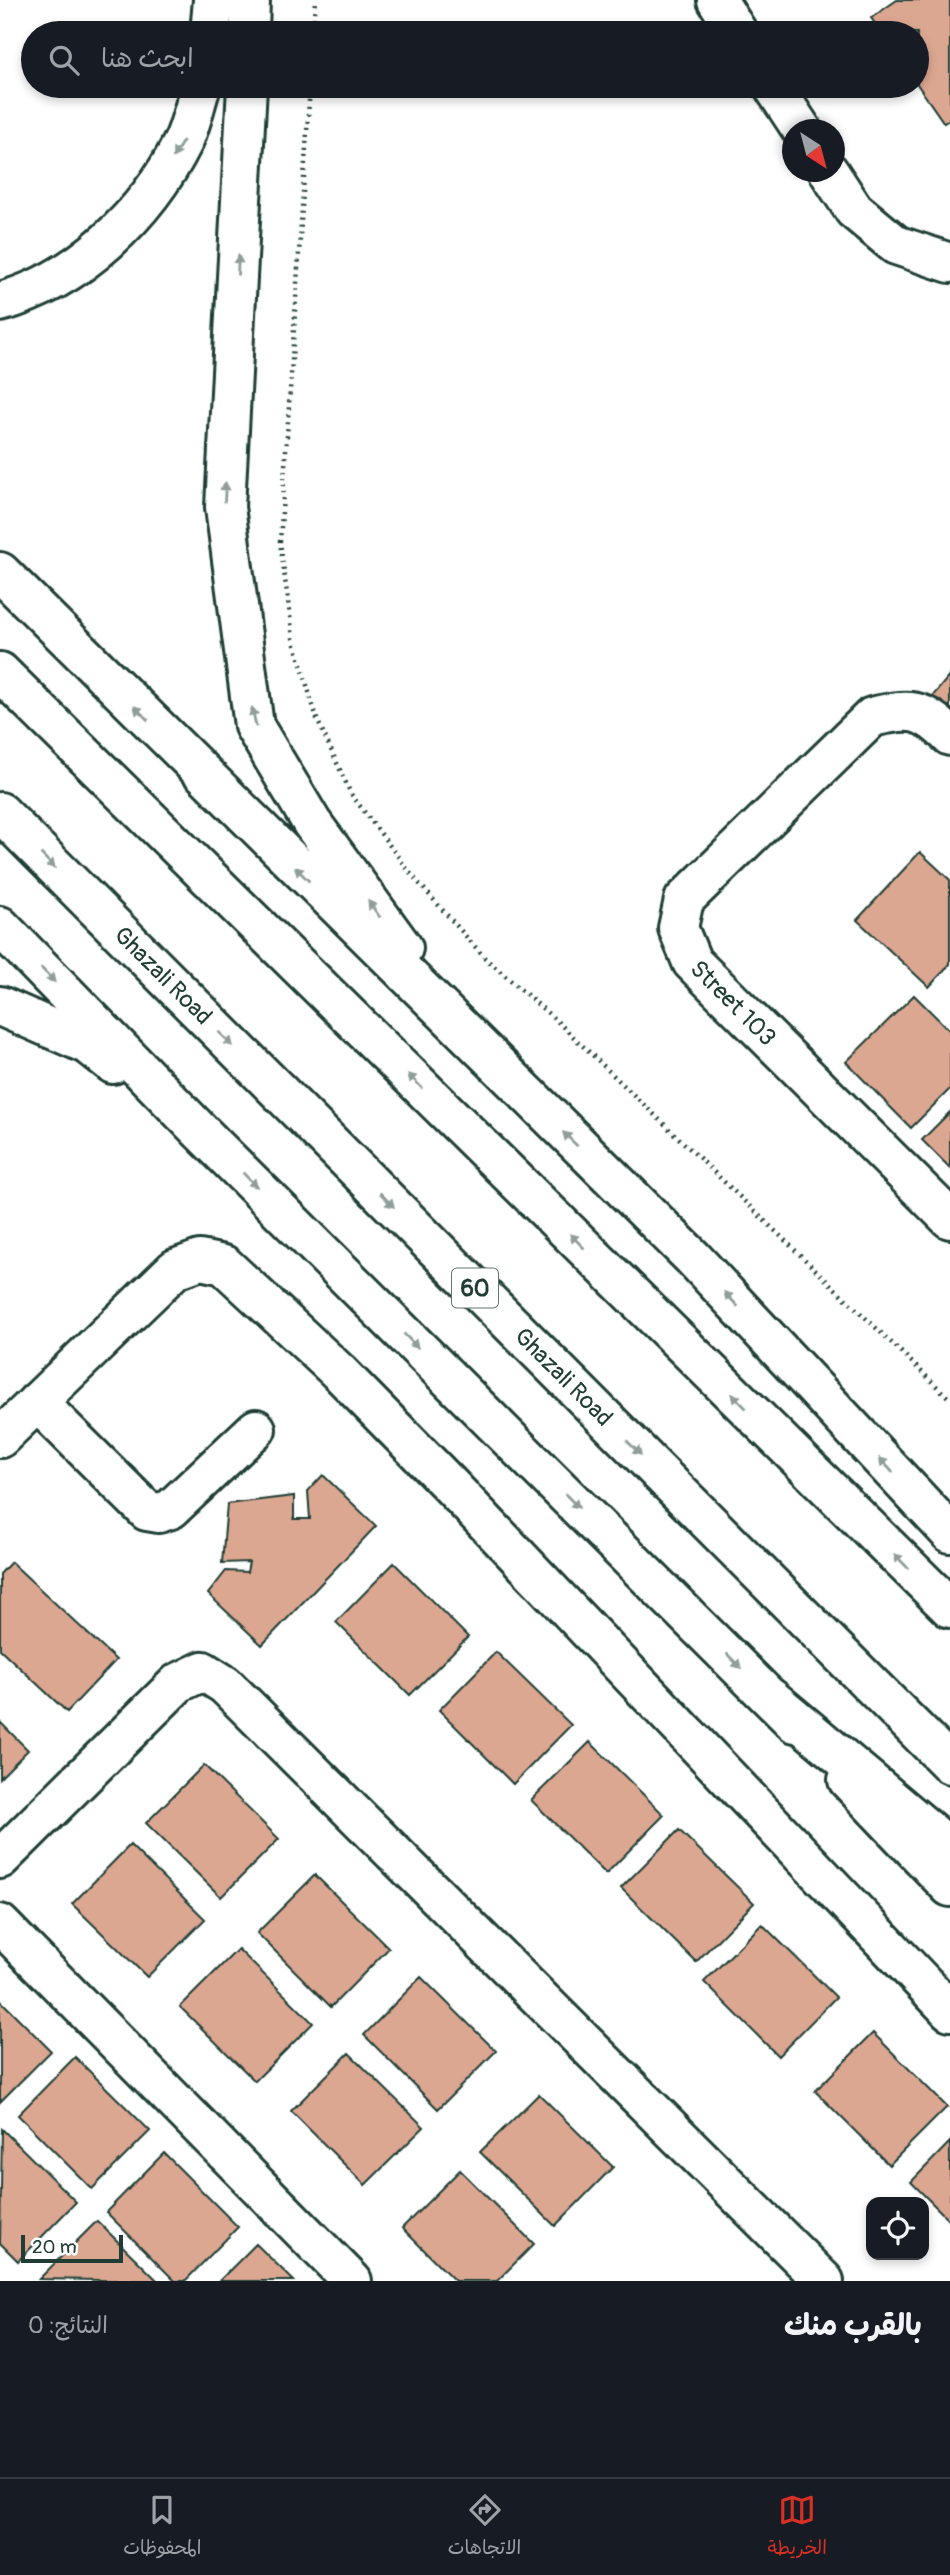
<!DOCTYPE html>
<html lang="ar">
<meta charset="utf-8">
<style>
:root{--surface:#171b24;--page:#242831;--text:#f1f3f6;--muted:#9ea1a6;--line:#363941;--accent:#d93025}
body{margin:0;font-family:Pangolin,"Playpen Sans Arabic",sans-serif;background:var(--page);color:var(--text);direction:rtl}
.controls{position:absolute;right:21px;bottom:21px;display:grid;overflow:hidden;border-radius:14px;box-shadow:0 4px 10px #0003}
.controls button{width:63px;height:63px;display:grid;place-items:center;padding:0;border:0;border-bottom:2px solid var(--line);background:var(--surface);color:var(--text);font:35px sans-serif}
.compass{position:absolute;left:782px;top:119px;width:63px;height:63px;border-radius:50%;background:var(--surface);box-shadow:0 4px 10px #0003;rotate:144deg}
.scale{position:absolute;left:21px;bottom:18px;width:102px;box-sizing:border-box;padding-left:7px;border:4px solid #1f3d34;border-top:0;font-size:19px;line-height:24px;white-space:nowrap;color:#1f3d34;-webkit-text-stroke:5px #fff;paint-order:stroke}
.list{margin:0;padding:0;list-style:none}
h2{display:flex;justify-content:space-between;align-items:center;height:91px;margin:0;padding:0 28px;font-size:30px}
h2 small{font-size:23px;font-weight:400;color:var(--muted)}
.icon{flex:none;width:38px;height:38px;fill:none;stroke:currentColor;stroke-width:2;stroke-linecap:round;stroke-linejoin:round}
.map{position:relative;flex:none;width:950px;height:2281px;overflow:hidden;direction:ltr}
.search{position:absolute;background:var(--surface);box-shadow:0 4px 10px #0003;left:21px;right:21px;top:21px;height:77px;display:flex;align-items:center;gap:18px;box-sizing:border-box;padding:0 24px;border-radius:38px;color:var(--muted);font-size:26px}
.sheet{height:196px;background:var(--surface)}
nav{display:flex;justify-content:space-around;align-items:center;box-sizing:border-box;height:98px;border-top:2px solid var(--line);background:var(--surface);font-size:19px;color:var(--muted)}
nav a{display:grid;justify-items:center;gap:4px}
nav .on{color:var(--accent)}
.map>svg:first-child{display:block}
</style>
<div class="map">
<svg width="950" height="2281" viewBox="0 0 950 2281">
<rect width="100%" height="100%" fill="#fff"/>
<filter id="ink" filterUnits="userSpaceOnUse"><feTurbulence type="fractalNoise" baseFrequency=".0143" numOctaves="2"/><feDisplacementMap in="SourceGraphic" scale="14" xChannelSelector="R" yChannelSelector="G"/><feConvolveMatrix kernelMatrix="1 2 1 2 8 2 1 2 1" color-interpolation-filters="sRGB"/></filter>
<g filter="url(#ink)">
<path fill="#dca791" stroke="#1f3d34" stroke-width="2" d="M897,0H950V119L944,123L917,84V33H882L871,18Z
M950,675V714L931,698Z
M920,852L950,880V964L929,987L857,920Z
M914,995L950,1031V1089L911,1128L846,1062Z
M950,1112V1168L922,1140Z
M323,1475L376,1526L262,1645L208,1594L226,1571L247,1572L249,1562L222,1563L227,1504L294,1496V1519H310L308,1491Z
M11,1562L116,1660L67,1712L0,1649V1574Z
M394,1563L468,1637L410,1695L336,1622Z
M496,1652L571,1725L513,1784L439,1710Z
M0,1722L28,1750L0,1778Z
M590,1742L664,1815L606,1874L531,1800Z
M204,1765L279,1839L221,1897L146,1823Z
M679,1830L754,1903L696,1962L621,1888Z
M130,1845L205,1919L147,1977L72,1904Z
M315,1875L389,1948L331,2007L257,1933Z
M762,1924L836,1997L778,2056L704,1982Z
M238,1949L313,2023L255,2081L180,2007Z
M421,1977L496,2051L438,2109L364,2035Z
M0,2000L51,2051L0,2102Z
M873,2033L947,2107L889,2165L815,2091Z
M349,2053L424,2127L365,2185L291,2111Z
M75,2057L150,2131L92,2189L18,2115Z
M539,2094L613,2167L555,2226L480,2152Z
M2,2129L76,2202L18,2261L0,2243Z
M950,2142V2221L911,2182Z
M164,2153L238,2227L185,2281H175L106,2212Z
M460,2170L534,2244L497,2281H455L402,2228Z
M97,2221L158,2281L39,2279Z
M256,2244L294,2281H219Z"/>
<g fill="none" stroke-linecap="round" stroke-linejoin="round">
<g stroke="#1f3d34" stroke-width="44">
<g id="minor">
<path d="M717,0L738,33"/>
<path d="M773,86L802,130"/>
<path d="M829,172L854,210L896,245L950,263"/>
<path id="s1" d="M950,736C922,708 910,708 872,717L684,900L678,928L692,962L950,1219"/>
<path d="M37,1402L147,1511L159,1513L171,1509L256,1429"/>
<path d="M0,1438L175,1269L200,1260L224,1265L340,1373L450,1485L950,2011"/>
<path d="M0,1859L178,1683L203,1671L225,1685L824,2281"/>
<path d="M0,1924L352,2281"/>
</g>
</g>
<g stroke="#1f3d34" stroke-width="44">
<path id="primary" d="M210,33L213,0
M249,33L250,0
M247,86L225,507L254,726L312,823L403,948
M0,302C78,281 147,214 183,142C191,125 195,104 201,86
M0,572L693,1258L950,1533
M0,926L201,1132L795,1723
M0,1006L89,1045L113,1064
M848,1780L950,1887"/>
</g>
<g stroke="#1f3d34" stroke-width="44">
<g id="motorway">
<path d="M0,672L950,1608"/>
<path id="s2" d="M0,812L950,1764"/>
<path d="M771,1698L950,1848"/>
</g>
</g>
<path stroke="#1f3d34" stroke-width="4.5" stroke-dasharray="2 5" stroke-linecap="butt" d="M313,33L315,0
M310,86L280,542L293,638L317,719L351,794L411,874L485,958L559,1023L950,1399"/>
<use href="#minor" stroke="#fff" stroke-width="38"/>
<use href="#primary" stroke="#fff" stroke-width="38"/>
<use href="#motorway" stroke="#fff" stroke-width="38"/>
</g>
<defs><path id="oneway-solid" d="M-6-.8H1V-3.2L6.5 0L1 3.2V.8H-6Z" transform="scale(1.75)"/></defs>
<g fill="#8f9e9a">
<use href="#oneway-solid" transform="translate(178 149) rotate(122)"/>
<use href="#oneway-solid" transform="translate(238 265) rotate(-87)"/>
<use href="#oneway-solid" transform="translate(225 492) rotate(-87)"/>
<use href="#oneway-solid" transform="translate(141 713) rotate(-135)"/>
<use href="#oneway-solid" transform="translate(254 717) rotate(-102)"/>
<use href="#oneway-solid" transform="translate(48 861) rotate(45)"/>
<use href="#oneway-solid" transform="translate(302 874) rotate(-135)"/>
<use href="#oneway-solid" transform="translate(374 909) rotate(-126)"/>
<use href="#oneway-solid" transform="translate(48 975) rotate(46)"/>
<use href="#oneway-solid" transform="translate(226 1039) rotate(45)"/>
<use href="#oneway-solid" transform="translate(415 1081) rotate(-135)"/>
<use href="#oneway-solid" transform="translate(570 1139) rotate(-136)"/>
<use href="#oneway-solid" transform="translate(250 1180) rotate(45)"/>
<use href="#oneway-solid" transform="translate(387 1200) rotate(45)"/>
<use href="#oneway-solid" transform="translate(577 1241) rotate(-135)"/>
<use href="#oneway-solid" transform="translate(731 1299) rotate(-133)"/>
<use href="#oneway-solid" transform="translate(411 1341) rotate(45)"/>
<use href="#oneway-solid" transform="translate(739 1401) rotate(-135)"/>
<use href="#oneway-solid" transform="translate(634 1448) rotate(45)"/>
<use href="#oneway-solid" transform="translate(886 1465) rotate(-133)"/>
<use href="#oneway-solid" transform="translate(572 1501) rotate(45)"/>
<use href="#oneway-solid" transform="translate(901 1561) rotate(-135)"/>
<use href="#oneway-solid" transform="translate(734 1661) rotate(45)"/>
</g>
</g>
<g text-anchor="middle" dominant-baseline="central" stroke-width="6" stroke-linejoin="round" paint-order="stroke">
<rect fill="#fff" stroke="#627771" stroke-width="2" x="452" y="1268.5" width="46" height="39" rx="5"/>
<g font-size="23" font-weight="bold" fill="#1f3d34">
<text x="475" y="1288">60</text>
</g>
<g font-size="24" fill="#1f3d34" stroke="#fff">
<text stroke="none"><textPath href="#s2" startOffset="231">Ghazali Road</textPath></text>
<text stroke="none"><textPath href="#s1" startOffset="472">Street 103</textPath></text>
<text stroke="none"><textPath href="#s2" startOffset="798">Ghazali Road</textPath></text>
</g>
</g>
</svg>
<div class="controls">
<button><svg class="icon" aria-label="locate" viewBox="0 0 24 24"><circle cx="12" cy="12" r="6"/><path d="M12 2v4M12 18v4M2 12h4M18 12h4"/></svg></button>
</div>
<svg class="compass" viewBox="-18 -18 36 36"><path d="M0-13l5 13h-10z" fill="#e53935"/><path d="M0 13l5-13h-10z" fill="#9ea1a6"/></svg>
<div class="scale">20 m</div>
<div class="search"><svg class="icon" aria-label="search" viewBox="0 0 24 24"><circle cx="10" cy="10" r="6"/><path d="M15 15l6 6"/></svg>ابحث هنا</div>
</div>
<section class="sheet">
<h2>بالقرب منك<small>النتائج: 0</small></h2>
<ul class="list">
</ul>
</section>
<nav>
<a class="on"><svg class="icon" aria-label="map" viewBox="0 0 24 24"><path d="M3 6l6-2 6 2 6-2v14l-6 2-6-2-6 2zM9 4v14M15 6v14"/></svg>الخريطة</a>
<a><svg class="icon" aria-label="directions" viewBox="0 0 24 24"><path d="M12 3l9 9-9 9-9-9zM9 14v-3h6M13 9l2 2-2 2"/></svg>الاتجاهات</a>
<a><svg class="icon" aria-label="saved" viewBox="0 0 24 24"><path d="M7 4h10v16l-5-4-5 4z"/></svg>المحفوظات</a>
</nav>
